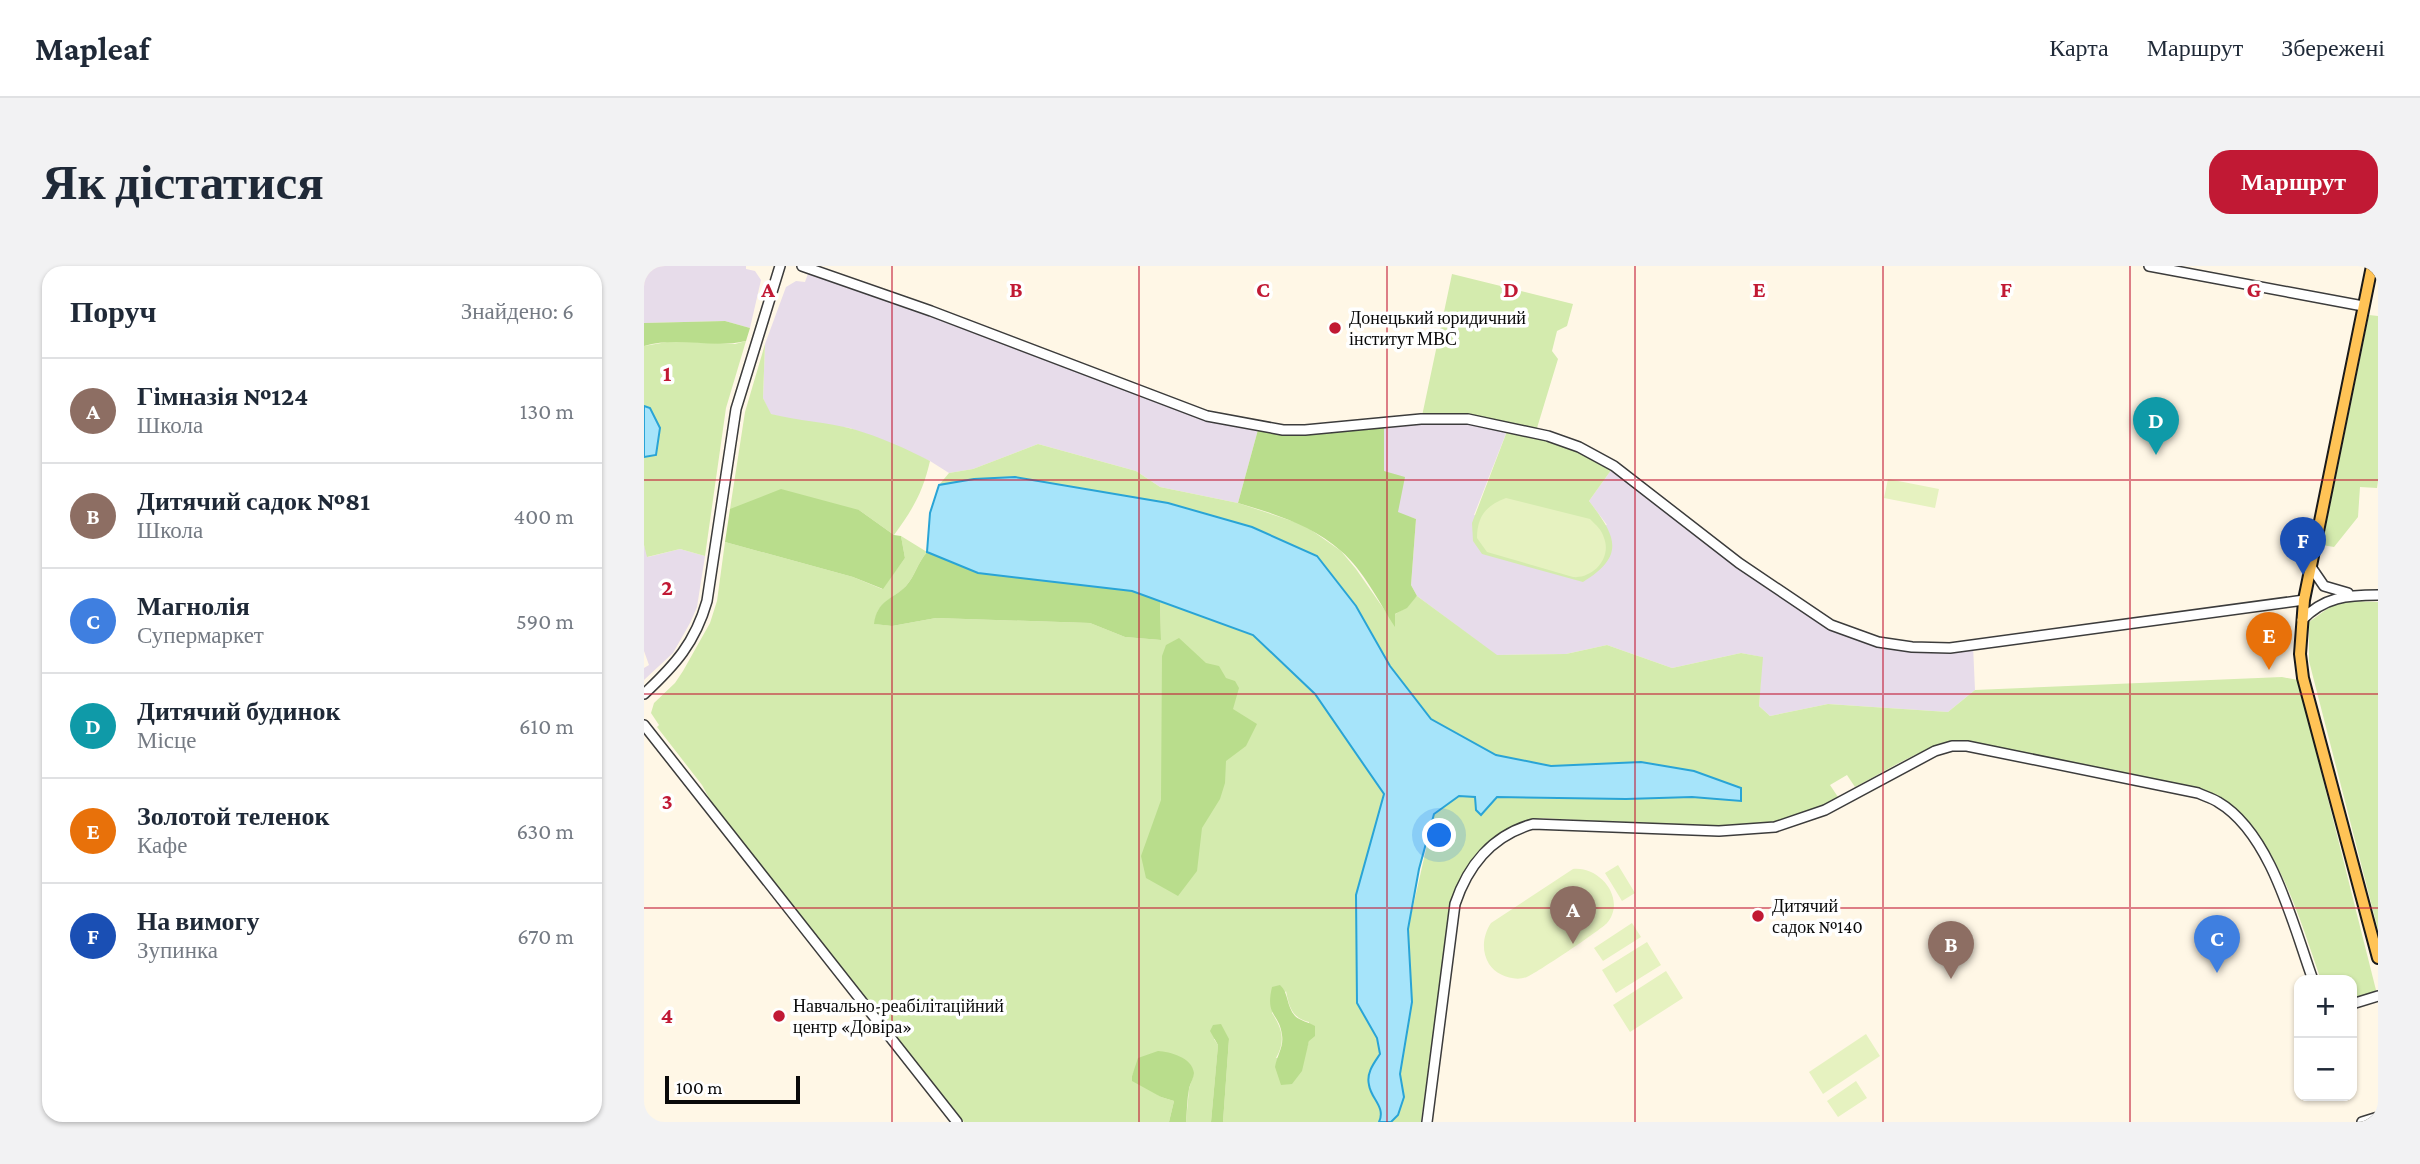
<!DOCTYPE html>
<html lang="uk">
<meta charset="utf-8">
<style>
:root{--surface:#fff;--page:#f2f2f3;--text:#1f2937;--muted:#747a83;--line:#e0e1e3;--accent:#c11934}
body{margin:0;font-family:"Crimson Pro",serif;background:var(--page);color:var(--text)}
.controls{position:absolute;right:21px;bottom:21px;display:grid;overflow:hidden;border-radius:14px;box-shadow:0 2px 5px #0004}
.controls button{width:63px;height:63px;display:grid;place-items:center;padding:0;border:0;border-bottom:2px solid var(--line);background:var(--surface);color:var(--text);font:35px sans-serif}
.scale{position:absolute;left:21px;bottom:18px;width:135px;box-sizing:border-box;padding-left:7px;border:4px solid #090909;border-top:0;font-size:19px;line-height:24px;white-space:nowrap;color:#090909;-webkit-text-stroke:5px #fff;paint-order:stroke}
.you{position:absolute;left:796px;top:570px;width:24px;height:24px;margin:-18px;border:5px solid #fff;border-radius:50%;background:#1a73e8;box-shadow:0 0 0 10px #1a73e833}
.badge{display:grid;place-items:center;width:46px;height:46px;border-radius:50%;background:var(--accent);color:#fff;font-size:23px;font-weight:700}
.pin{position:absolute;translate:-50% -58px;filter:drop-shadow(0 2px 4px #0008)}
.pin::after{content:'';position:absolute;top:37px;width:24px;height:21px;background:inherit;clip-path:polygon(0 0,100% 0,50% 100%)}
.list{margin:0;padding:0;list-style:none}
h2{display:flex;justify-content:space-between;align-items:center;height:91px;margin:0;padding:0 28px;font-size:30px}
h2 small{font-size:23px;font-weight:400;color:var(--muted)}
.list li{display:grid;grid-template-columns:46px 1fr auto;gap:21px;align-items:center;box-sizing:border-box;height:105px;padding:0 28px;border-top:2px solid var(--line)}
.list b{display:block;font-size:26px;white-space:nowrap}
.list p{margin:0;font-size:23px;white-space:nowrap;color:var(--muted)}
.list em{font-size:23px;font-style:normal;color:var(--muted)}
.map{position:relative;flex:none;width:1734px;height:856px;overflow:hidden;border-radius:21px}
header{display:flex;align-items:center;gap:42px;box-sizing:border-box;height:98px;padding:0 35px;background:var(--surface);border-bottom:2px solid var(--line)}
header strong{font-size:33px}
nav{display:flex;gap:38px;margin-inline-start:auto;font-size:24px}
.intro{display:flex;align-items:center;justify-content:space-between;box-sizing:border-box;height:168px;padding:0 42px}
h1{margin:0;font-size:49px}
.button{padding:18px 32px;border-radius:21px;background:var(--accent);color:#fff;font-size:24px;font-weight:700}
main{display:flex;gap:42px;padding:0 42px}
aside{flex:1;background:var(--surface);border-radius:21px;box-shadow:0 2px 5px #0004}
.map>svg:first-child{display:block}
</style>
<header>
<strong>Mapleaf</strong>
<nav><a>Карта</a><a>Маршрут</a><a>Збережені</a></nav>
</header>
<div class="intro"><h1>Як дістатися</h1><a class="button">Маршрут</a></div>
<main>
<aside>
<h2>Поруч<small>Знайдено: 6</small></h2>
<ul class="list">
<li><span class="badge" style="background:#8d6e63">A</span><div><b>Гімназія №124</b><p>Школа</p></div><em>130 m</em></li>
<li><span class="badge" style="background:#8d6e63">B</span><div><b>Дитячий садок №81</b><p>Школа</p></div><em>400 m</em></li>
<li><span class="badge" style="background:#3f7fe0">C</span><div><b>Магнолія</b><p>Супермаркет</p></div><em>590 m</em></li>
<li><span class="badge" style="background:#0f9aa8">D</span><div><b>Дитячий будинок</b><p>Місце</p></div><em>610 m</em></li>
<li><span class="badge" style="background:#e8710a">E</span><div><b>Золотой теленок</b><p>Кафе</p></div><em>630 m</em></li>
<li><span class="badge" style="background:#1a4fb4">F</span><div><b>На вимогу</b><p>Зупинка</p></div><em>670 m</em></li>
</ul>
</aside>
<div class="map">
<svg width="1734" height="856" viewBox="0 0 1734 856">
<rect width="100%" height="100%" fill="#fff7e6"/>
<path fill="#e7dcea" d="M0,0H102V3L111,5L117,14L106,62L81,55L0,57Z
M166,2L563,150L615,160L594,237L516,221L492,205L394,178L329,203L305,207L286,195L206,162L156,156L126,148L119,132L121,78L142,21L152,15L161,16Z
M777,153L865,160L830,249L963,259L945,235L970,200L1095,297L1187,359L1234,376L1329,379L1331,424L1304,446L1184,438L1126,450L1115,440L1118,391L1097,387L1028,402L963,379L922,388L852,389L773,330L767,319L772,253L754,247L740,206V157Z
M0,279L4,291L36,283L61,290L53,341L46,357L29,387L0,414V402L5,399L0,385Z"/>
<path fill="#d4ebae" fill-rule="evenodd" d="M808,8L929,38L923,60L913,65L908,85L914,93L893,162L888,164L778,150Z
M1725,49L1734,50V215L1733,222L1716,221L1714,251L1690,281L1678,279Z
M29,75L91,78L102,75L82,142L61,290L36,283L3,291L0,279V191L12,188L6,142L0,140V80Z
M121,78L119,132L127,148C154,155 183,156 209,163C236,171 261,182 286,195C279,226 269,243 250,269L215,244L86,243L101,146Z
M865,160L904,170L970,200L945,235C971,269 983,289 939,316L838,288L829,275L828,257Z
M394,178L492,205L516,221L594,237L660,259L697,285L712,303L751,359L750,349L763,341L773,330L853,389L922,388L963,379L1028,402L1097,387L1119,391L1115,440L1126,450L1184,438L1304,446L1331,424L1638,411L1654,414L1732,724L1729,727L1708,734V714H1677C1657,657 1638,588 1593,544C1582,534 1569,529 1555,523L1323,476C1283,476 1246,503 1211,521L1203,509L1186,519L1194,531C1140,567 1068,560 1007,557C971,556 935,554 899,552C852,556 822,595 807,637L777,856H747L754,849L760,831L756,808L768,736L764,663L790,548L815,530L924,533L1048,531L1097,535L1082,516L1070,514L1050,505L997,496L907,500L852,489L787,454L746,400L712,340L673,290L608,261L524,237L371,211L330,213L295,219L305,207L329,203Z
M257,270L283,286C274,296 271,310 262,320C249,334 232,335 231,358L248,360L292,352L446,357L481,371L517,374L516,334L609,369L671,428L740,528L712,629L713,737L733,772L736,788C730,797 722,807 725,819C727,833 742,841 735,856H579L585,773H570L574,779L567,856H542L545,823L550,807L493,799L488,810L517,831L530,835L525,856H320L71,543L58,519L13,461L15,459L7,447L10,437L31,417L39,405L66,357L73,335L81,276L209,311L238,323L261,292ZM642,725C645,741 648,752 665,756V775L661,788L632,792C642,775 638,762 628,747Z
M1705,335L1734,336V664L1665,395V356L1690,338Z"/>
<path fill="#b9dd8c" d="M81,55L106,62L102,75C68,83 34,70 0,80V57Z
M740,157V205L761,211L754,246L772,253L767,319L773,330L763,342L751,348V361C735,336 720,305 697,285C668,259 631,248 594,237L615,160L639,164Z
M137,223L215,244L250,269L257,270L261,292L239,323L209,311L81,276L86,243Z
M283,286L334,307L488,325L516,334L517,374L481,371L446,357L292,352L248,360L230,358C233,334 248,334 262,320C271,310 274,296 283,286Z
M535,372L562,397L575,400L582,412L591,415L595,422L589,443L613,458L602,480L582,495L581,517L576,533L558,562L553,605L534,630L502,612L497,590L517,534L518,390L522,379Z
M636,719C645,727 642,740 651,750C656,755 665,756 671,760V770L665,775L658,805L648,818L637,819L631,801C633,789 640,781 638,769C635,746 621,751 628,721Z
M577,758L585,773L579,856H567L574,779L566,765L569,759Z
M514,785C526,786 548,791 550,807C550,811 546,818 545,823C543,833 543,845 542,856H525L530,835L517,831L488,815V810L494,792Z"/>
<path fill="#e6f2c0" d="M1244,213L1295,223L1291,242L1240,232Z
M862,232L946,253C952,259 958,264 960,272C968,292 949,313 929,311L843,286L833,272C833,251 842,239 862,232Z
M974,599L991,627L978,635L961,607Z
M929,603C956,600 983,633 963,657C958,663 891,708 883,711C870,716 852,709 845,698C837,685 839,669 847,657Z
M988,657L997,671L959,695L950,682Z
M1003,676L1017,699L972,727L958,704Z
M1022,705L1039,732L986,766L969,739Z
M1222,768L1236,790L1179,828L1165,806Z
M1212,815L1223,832L1194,851L1183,835Z"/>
<path fill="#a6e4fa" stroke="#29a4d6" stroke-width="2" d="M0,140L6,142L16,162L12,189L0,191Z
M371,211L524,237L608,261L673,290L712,340L746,400L787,453L852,489L907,500L997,496L1050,505L1097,522V535L1048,531L982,533L853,531L837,549L832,544L831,531L815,530L790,548L775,603L764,663L768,736L756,808L760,831L754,849L747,856H735C742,841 727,833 725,819C722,807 730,797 736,788L733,772L713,737L712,629L740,528L671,428L609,369L488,325L334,307L283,286L286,247L295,219L330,213Z"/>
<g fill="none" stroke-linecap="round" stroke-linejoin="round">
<g stroke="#3c3c3c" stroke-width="12">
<path id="minor" d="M158,0L287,45L563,150L639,164H661L777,153H824L904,170L935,181L970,200L1095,297L1187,359L1234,376L1268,381L1306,382L1660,334
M1505,0L1719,40
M1667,301L1680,320L1704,327
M1658,354C1680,331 1703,329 1734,329
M0,428C31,399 51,377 63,335L92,143L136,0
M0,459L313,856
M1708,738L1734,730
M783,856L811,638C824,599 849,569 889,558L1075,565L1131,561L1181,544L1291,485L1308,480H1323L1554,527C1560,530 1568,532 1574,536C1627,567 1649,659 1669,714
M1718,856L1734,851"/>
</g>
<g stroke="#1a1a1a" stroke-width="14">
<path id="major" d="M1728,0L1660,334L1656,388L1659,412L1734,692"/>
</g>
<use href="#minor" stroke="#fff" stroke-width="9"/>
<use href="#major" stroke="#ffc356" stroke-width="10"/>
</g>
<path fill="none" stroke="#c11934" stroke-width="2" stroke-opacity="0.55" d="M248,0V856M495,0V856M743,0V856M991,0V856M1239,0V856M1486,0V856M0,214H1734M0,428H1734M0,642H1734"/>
<g fill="#c11934" stroke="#fff" stroke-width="2.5">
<circle cx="691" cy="62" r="7"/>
<circle cx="1114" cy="650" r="7"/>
<circle cx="135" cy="750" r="7"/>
</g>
<g text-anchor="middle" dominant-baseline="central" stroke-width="7" stroke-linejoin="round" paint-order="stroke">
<g font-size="18" fill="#090909" stroke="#fff" text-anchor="start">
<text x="705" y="52">Донецький юридичний<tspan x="705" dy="21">інститут МВС</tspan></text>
<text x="1128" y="640">Дитячий<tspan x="1128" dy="21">садок №140</tspan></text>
<text x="149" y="740">Навчально-реабілітаційний<tspan x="149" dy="21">центр «Довіра»</tspan></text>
</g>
</g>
<g font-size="23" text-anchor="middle" font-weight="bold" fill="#c11934" stroke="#fff" stroke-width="7" stroke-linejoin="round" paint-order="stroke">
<text x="124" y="31">A</text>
<text x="372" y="31">B</text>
<text x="619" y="31">C</text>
<text x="867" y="31">D</text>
<text x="1115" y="31">E</text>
<text x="1362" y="31">F</text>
<text x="1610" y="31">G</text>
<text x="23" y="115">1</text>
<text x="23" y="329">2</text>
<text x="23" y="543">3</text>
<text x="23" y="757">4</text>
</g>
</svg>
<div class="controls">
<button>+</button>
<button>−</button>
</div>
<div class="scale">100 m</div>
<div class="you"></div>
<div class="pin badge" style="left:929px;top:678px;background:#8d6e63">A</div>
<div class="pin badge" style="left:1307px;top:713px;background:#8d6e63">B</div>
<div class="pin badge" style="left:1573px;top:707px;background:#3f7fe0">C</div>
<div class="pin badge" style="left:1512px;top:189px;background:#0f9aa8">D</div>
<div class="pin badge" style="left:1625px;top:404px;background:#e8710a">E</div>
<div class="pin badge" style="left:1659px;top:309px;background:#1a4fb4">F</div>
</div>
</main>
